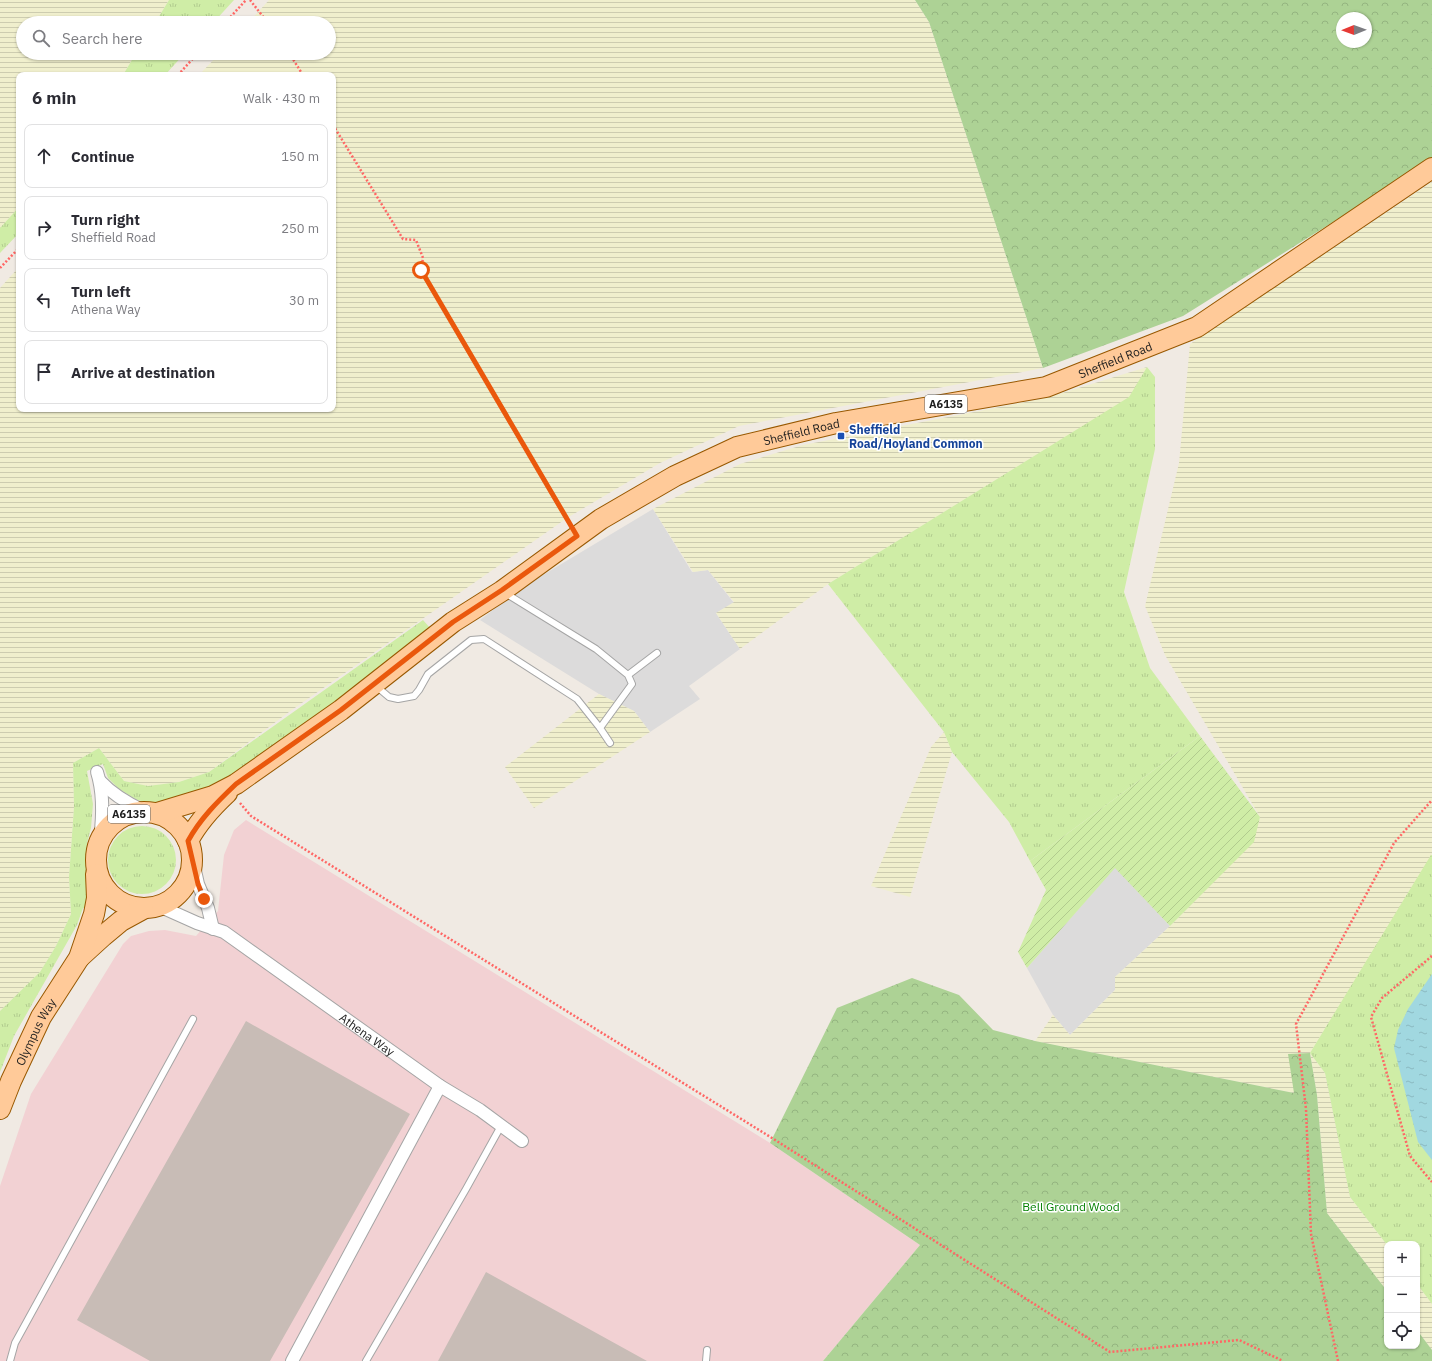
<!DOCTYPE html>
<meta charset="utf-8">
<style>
:root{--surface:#fff;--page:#f2f2f3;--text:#2b2b33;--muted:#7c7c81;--line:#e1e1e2}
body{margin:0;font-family:"IBM Plex Sans",sans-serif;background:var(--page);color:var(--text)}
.controls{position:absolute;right:12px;bottom:12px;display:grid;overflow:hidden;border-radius:8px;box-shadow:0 1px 3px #0004}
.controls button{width:36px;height:36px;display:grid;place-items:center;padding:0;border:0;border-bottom:1px solid var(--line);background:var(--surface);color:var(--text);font:20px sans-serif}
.compass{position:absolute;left:1336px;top:12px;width:36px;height:36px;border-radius:50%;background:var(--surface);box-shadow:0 1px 3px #0004;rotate:269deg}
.stop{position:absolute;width:12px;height:12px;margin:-9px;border:3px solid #ea580c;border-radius:50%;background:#fff}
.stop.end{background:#ea580c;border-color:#fff;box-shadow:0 1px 4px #0008}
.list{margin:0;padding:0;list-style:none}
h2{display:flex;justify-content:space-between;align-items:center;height:52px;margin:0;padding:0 16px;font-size:17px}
h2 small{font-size:13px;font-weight:400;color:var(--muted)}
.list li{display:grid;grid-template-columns:26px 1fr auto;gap:12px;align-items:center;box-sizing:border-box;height:64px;margin:0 8px 8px;padding:0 8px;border:1px solid var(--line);border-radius:8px}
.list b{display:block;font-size:15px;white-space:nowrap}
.list p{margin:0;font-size:13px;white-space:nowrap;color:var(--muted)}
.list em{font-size:13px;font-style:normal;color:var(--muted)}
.icon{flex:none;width:22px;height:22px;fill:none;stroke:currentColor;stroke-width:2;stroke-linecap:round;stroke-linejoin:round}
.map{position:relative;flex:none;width:1432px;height:1361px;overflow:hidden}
.search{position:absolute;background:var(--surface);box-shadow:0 1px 3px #0004;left:16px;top:16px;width:320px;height:44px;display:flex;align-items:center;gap:10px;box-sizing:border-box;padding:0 14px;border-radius:22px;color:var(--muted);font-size:15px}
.panel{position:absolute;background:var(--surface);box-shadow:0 1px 3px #0004;left:16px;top:72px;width:320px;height:340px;border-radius:8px}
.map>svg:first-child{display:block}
</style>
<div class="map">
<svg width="1432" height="1361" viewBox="0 0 1432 1361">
<defs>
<pattern id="farmland-rules" width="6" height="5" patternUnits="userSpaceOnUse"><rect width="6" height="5" fill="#f0efcd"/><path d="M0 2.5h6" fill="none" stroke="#cdccb0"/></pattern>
<pattern id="grass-tufts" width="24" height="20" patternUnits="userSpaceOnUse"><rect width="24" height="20" fill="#cfeda6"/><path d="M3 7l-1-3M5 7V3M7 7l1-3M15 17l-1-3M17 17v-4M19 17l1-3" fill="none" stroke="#b1cb8e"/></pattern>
<pattern id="forest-crowns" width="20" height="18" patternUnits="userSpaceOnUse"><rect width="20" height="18" fill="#add295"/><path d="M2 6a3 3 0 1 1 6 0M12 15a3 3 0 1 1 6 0" fill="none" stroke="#94b480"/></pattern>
<pattern id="garden-furrows" width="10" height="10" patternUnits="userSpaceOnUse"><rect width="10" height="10" fill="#cfeda6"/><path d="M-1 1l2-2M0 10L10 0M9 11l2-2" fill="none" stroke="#b1cb8e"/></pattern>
<pattern id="water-ripples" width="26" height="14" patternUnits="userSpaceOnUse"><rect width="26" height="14" fill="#a1d8e0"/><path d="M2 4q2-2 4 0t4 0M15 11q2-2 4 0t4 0" fill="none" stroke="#8ab9c0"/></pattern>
</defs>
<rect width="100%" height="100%" fill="#f0eae3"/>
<path fill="#dcdbdb" d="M653,509L692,572L708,570L734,603L716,613L740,649L689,686L700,699L650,732L634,711L599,694L480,620L523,587Z
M1115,867L1170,926L1115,977V990L1070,1035L1053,1015L1027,968Z"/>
<path fill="#f2d1d3" d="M246,820L770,1143L920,1245L823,1361H0V1186L31,1094L123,944L131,936L149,931L165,930L196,936L218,911L224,855L234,830Z"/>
<path fill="url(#farmland-rules)" d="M0,0H169L155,23H23V53H136L123,75H19V207L0,228Z
M269,0H915L929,22L1043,368L739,426L660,463L567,518L289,712L209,772L179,782L148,786L124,781L99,748L73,763L74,807L69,877L71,914L56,946L40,972L0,1011V288L19,267V409H333V75H199L220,53H329V23H248Z
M1432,182V854L1418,879L1310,1053L1325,1073L1350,1197L1387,1245V1291L1327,1213L1317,1095L1310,1053L1294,1093L1035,1041L1053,1015L1070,1035L1115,990V977L1170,926L1253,842L1260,817L1165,655L1145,606L1179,463L1190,344Z
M1147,367L1130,397L828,584L740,649L716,613L734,602L708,570L693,572L653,509L740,464L803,445L1046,398Z
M599,694L634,711L650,732L534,808L505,767Z
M944,732L952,752L910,897L871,886L931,747Z
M1417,1284L1432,1304V1350L1417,1330Z"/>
<path fill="url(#grass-tufts)" d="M169,0H234L213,23H155Z
M136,53H185L165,75H123Z
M19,207V233L0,253V228Z
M1147,367L1155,377V449L1124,592L1150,668L1200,736L1030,861L1009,822L952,752L944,732L828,584L1129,397Z
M423,620L431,629L227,785L165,802L150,803L137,800L119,789L108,778L103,764L87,771L93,804L91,828L87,843L86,864L88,880V908H83L77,925L14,1036L0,1072V1011L40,972L56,946L71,914L69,877L74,807L73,763L99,748L124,781L148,786L179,782L209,772Z
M108 860a34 34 0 1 1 68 0a34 34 0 1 1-68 0Z
M1431,855H1432V1304L1417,1284V1244L1387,1245L1350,1197L1325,1073L1310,1053Z"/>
<path fill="url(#forest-crowns)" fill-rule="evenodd" d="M915,0H1432V160L1183,316L1043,368L929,22ZM1342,18H1366V42H1342Z
M912,978L959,995L993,1030L1035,1041L1294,1093L1288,1054L1310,1053L1317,1095L1327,1213L1387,1291V1346H1417V1330L1432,1350V1361H823L920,1245L770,1143L837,1008Z"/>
<path fill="url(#garden-furrows)" d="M1200,736L1260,817L1254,842L1170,926L1115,868L1027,968L1018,952L1046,890L1030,861Z"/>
<path fill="url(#water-ripples)" d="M1432,974V1160L1418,1142L1394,1048L1398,1030L1408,1009Z"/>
<path fill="#c8bcb6" d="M246,1021L410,1114L270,1361H150L77,1320Z
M486,1272L647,1361H438Z"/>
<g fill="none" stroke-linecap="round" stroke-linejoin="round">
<g stroke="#a5a5a5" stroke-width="8">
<path id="lane" d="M505,593L596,649L628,675L632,684L600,728
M628,675L657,653
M376,686L389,697L398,699L414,696L419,690L428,674L471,640L484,639L577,699L600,728L610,743
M10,1361L15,1343L193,1019
M366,1361L466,1189L501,1126
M706,1361L707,1350"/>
</g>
<g stroke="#a5a5a5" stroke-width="14">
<g id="street">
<path d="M97,772C104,794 103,816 100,839"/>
<path d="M100,781C113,795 127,803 144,811"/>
<path d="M192,857L198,884L208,908L213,929"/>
<path id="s1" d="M159,906L197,923L224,932L440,1086L480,1110L522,1141"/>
<path d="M292,1361L440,1086"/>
</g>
</g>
<g stroke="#985800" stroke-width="22">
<g id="primary">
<circle cx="144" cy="860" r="48"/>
<path id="s2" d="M157,813L213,796L236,784L341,710L453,622L502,591L601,519L675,476L737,447L836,423L1046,387L1197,327L1432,168"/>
<path d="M188,841C198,822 212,807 227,793"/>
<path d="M80,957L103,936L121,921L143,909"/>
<path id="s3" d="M0,1109L11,1081L41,1017L79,958L94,914L97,898L96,874"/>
</g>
</g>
<path stroke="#ff6765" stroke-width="2.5" stroke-dasharray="2 2" stroke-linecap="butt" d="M250,0L268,23
M225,23L246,0
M289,53L303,75
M178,75L198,53
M333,125L403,239L416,240L423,258L421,270L569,523
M0,268L19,248
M240,803L251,816L772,1138L1110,1352L1239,1340L1283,1361
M1432,956L1382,998L1371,1017L1410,1156L1432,1182
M1338,1361L1311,1234L1306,1109L1296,1024L1394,843L1432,800"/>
<use href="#lane" stroke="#fff" stroke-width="6"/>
<use href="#street" stroke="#fff" stroke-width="12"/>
<use href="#primary" stroke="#ffca99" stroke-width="20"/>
</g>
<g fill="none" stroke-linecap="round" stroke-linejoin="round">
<path stroke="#ea580c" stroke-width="5" d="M204,899L198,884L188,841C200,819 217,802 236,784L341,710L453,622L502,590L577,536L421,270"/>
</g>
<rect fill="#1a4fb4" stroke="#fff" stroke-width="1.5" x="837" y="432" width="8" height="8" rx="2"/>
<g text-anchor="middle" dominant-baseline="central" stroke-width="3" stroke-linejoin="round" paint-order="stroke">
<g fill="#fff" stroke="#626262" stroke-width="1">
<rect x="925" y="395" width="42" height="18" rx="3"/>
<rect x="108" y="805" width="42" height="18" rx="3"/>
</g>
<g font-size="11" font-weight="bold" fill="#1e1e1e">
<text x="946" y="404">A6135</text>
<text x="129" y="814">A6135</text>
</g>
<g font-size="12" fill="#1e1e1e" stroke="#fff">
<text stroke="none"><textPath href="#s2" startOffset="1079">Sheffield Road</textPath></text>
<text stroke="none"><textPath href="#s2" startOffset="756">Sheffield Road</textPath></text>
<text stroke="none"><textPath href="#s3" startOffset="85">Olympus Way</textPath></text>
<text stroke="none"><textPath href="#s1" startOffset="246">Athena Way</textPath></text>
</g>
<g font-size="12" font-weight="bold" fill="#164399" stroke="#fff" text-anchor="start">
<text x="849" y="429">Sheffield<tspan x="849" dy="14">Road/Hoyland Common</tspan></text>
</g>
<g font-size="12" fill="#068305" stroke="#fff">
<text x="1071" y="1206">Bell Ground Wood</text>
</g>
</g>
</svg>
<div class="controls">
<button>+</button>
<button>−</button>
<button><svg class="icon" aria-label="locate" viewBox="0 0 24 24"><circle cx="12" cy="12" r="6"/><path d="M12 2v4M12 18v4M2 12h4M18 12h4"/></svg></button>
</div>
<svg class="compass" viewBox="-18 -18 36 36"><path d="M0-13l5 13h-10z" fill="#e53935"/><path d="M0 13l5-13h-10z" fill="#7c7c81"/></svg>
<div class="stop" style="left:421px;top:270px"></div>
<div class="stop end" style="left:204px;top:899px"></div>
<div class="search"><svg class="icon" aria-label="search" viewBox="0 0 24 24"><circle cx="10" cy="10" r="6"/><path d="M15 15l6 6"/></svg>Search here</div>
<section class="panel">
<h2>6 min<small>Walk · 430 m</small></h2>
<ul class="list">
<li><svg class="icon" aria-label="ahead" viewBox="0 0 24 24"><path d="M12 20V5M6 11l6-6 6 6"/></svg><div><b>Continue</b></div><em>150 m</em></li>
<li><svg class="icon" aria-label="right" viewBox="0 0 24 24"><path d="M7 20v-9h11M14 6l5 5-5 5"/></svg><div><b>Turn right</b><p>Sheffield Road</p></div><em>250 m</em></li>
<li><svg class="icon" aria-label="left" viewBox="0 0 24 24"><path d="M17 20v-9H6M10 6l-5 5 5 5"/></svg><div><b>Turn left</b><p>Athena Way</p></div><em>30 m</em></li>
<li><svg class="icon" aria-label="arrive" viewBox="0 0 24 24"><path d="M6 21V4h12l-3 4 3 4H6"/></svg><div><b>Arrive at destination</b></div></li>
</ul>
</section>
</div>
